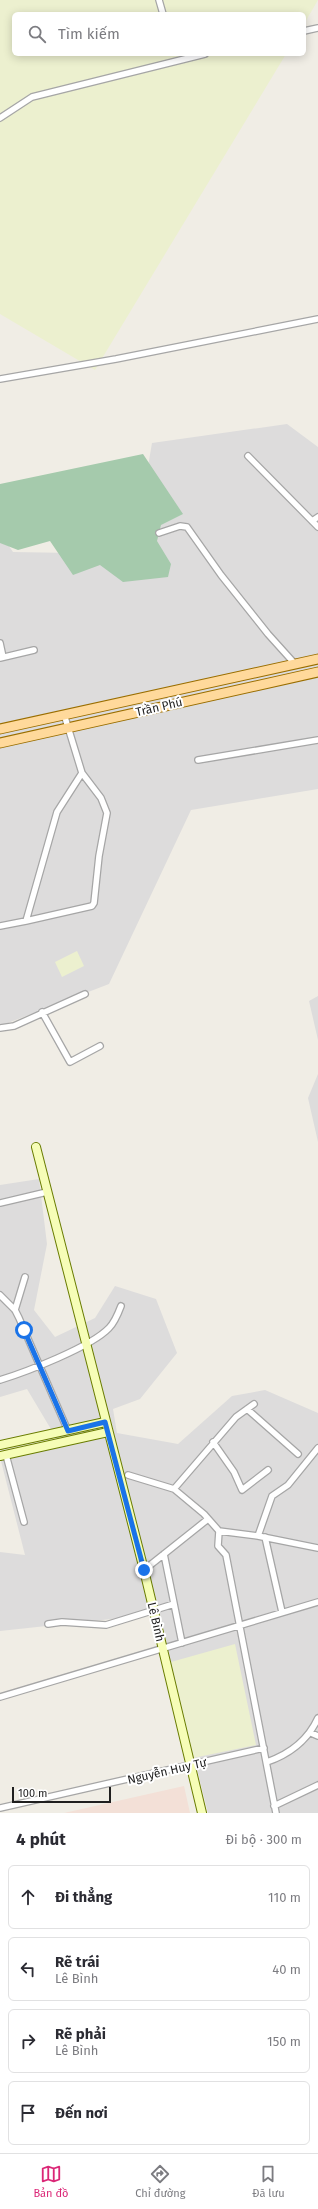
<!DOCTYPE html>
<html lang="vi">
<meta charset="utf-8">
<style>
:root{--surface:#fff;--page:#f2f2f3;--text:#2b2b33;--muted:#7c7c81;--line:#e1e1e2;--accent:#db2777}
body{margin:0;font-family:"Fira Sans",sans-serif;background:var(--page);color:var(--text)}
.scale{position:absolute;left:12px;bottom:10px;width:99px;box-sizing:border-box;padding-left:4px;border:2px solid #1f1f1f;border-top:0;font-size:11px;line-height:14px;white-space:nowrap;color:#1f1f1f;-webkit-text-stroke:3px #fff;paint-order:stroke}
.stop{position:absolute;width:12px;height:12px;margin:-9px;border:3px solid #1a73e8;border-radius:50%;background:#fff}
.stop.end{background:#1a73e8;border-color:#fff;box-shadow:0 1px 4px #0008}
.list{margin:0;padding:0;list-style:none}
h2{display:flex;justify-content:space-between;align-items:center;height:52px;margin:0;padding:0 16px;font-size:17px}
h2 small{font-size:13px;font-weight:400;color:var(--muted)}
.list li{display:grid;grid-template-columns:26px 1fr auto;gap:12px;align-items:center;box-sizing:border-box;height:64px;margin:0 8px 8px;padding:0 8px;border:1px solid var(--line);border-radius:6px}
.list b{display:block;font-size:15px;white-space:nowrap}
.list p{margin:0;font-size:13px;white-space:nowrap;color:var(--muted)}
.list em{font-size:13px;font-style:normal;color:var(--muted)}
.icon{flex:none;width:22px;height:22px;fill:none;stroke:currentColor;stroke-width:2;stroke-linecap:round;stroke-linejoin:round}
.map{position:relative;flex:none;width:318px;height:1813px;overflow:hidden}
.search{position:absolute;background:var(--surface);box-shadow:0 2px 10px #0003;left:12px;right:12px;top:12px;height:44px;display:flex;align-items:center;gap:10px;box-sizing:border-box;padding:0 14px;border-radius:6px;color:var(--muted);font-size:15px}
.sheet{height:340px;background:var(--surface)}
nav{display:flex;justify-content:space-around;align-items:center;box-sizing:border-box;height:56px;border-top:1px solid var(--line);background:var(--surface);font-size:11px;color:var(--muted)}
nav a{display:grid;justify-items:center;gap:2px}
nav .on{color:var(--accent)}
.map>svg:first-child{display:block}
</style>
<div class="map">
<svg width="318" height="1813" viewBox="0 0 318 1813">
<rect width="100%" height="100%" fill="#f0ede5"/>
<path fill="#dddcdc" d="M287,424L318,447V789L191,810L109,984L0,1026V533L13,552L133,554L152,443Z
M318,996V1040L309,1001Z
M318,1074V1142L308,1098Z
M39,1179L47,1244L34,1310L55,1337L95,1318L115,1286L156,1299L177,1353L140,1399L113,1409L117,1433L178,1444L232,1396L265,1390L318,1413V1813H208L158,1614L0,1631V1552L25,1555L1,1461L61,1446L27,1389L0,1397V1185Z"/>
<path fill="#f3e0d7" d="M184,1786L190,1813H64Z"/>
<path fill="#ecf0cf" d="M0,0H318L304,24V14H14V54H286L95,370L0,314Z
M77,951L84,966L62,977L55,962Z
M235,1644L256,1745L193,1758L171,1662Z"/>
<path fill="#a5caac" d="M143,454L183,514L161,525L157,541L171,564L168,577L123,582L100,565L73,575L50,541L18,550L0,543V484Z"/>
<g fill="none" stroke-linecap="round" stroke-linejoin="round">
<g stroke="#a6a6a6" stroke-width="8">
<path id="street" d="M159,0L163,14
M304,31L318,28
M0,118L32,97L205,54
M0,379L116,359L318,319
M248,456L318,527
M312,521L318,517
M159,533L180,526L187,527L221,575L268,634L295,664
M0,643L3,657
M0,658L34,650
M198,760L318,740
M26,921L92,906L94,903L99,856L107,813L101,798L82,773
M0,926L26,921L57,812L82,773L64,714
M42,1012L70,1062L100,1046
M0,1028L14,1026L85,994
M0,1203L47,1192
M0,1295L15,1310L19,1318L68,1431
M15,1310L25,1277
M0,1380C26,1372 91,1347 109,1328C115,1322 118,1314 121,1306
M247,1409L298,1454
M213,1442L234,1472L242,1490L268,1470
M6,1455L24,1522
M128,1475L174,1489L204,1514L219,1531L218,1546L226,1555L276,1813
M174,1489L236,1417L254,1404
M219,1531L258,1536L318,1548
M258,1536L272,1496L288,1485L318,1448
M265,1537L282,1612
M164,1554L182,1643
M144,1570L208,1519
M48,1624L62,1622L106,1625L174,1604
M0,1697L318,1602
M311,1733L318,1736
M267,1762C290,1754 308,1740 318,1718
M274,1806L318,1785
M0,1808L264,1748"/>
</g>
<g stroke="#697c00" stroke-width="10">
<path id="secondary" d="M36,1147L144,1570L202,1813
M0,1445L105,1422
M0,1456L108,1432"/>
</g>
<g stroke="#9a6e00" stroke-width="11">
<path id="primary" d="M0,729L318,659
M0,743L318,672"/>
</g>
<use href="#street" stroke="#fff" stroke-width="5.5"/>
<use href="#secondary" stroke="#f6fdb7" stroke-width="8"/>
<use href="#primary" stroke="#ffd99b" stroke-width="9"/>
</g>
<g fill="none" stroke-linecap="round" stroke-linejoin="round">
<path stroke="#1a73e8" stroke-width="5" d="M24,1330L68,1431L105,1422L144,1570"/>
</g>
<g text-anchor="middle" dominant-baseline="central" stroke-width="4" stroke-linejoin="round" paint-order="stroke">
<g font-size="12" fill="#1f1f1f" stroke="#fff">
<text transform="translate(159 707) rotate(-13)">Trần Phú</text>
<text transform="translate(156 1622) rotate(77)">Lê Bình</text>
<text transform="translate(167 1771) rotate(-13)">Nguyễn Huy Tự</text>
</g>
</g>
</svg>
<div class="scale">100 m</div>
<div class="stop" style="left:24px;top:1330px"></div>
<div class="stop end" style="left:144px;top:1570px"></div>
<div class="search"><svg class="icon" aria-label="search" viewBox="0 0 24 24"><circle cx="10" cy="10" r="6"/><path d="M15 15l6 6"/></svg>Tìm kiếm</div>
</div>
<section class="sheet">
<h2>4 phút<small>Đi bộ · 300 m</small></h2>
<ul class="list">
<li><svg class="icon" aria-label="ahead" viewBox="0 0 24 24"><path d="M12 20V5M6 11l6-6 6 6"/></svg><div><b>Đi thẳng</b></div><em>110 m</em></li>
<li><svg class="icon" aria-label="left" viewBox="0 0 24 24"><path d="M17 20v-9H6M10 6l-5 5 5 5"/></svg><div><b>Rẽ trái</b><p>Lê Bình</p></div><em>40 m</em></li>
<li><svg class="icon" aria-label="right" viewBox="0 0 24 24"><path d="M7 20v-9h11M14 6l5 5-5 5"/></svg><div><b>Rẽ phải</b><p>Lê Bình</p></div><em>150 m</em></li>
<li><svg class="icon" aria-label="arrive" viewBox="0 0 24 24"><path d="M6 21V4h12l-3 4 3 4H6"/></svg><div><b>Đến nơi</b></div></li>
</ul>
</section>
<nav>
<a class="on"><svg class="icon" aria-label="map" viewBox="0 0 24 24"><path d="M3 6l6-2 6 2 6-2v14l-6 2-6-2-6 2zM9 4v14M15 6v14"/></svg>Bản đồ</a>
<a><svg class="icon" aria-label="directions" viewBox="0 0 24 24"><path d="M12 3l9 9-9 9-9-9zM9 14v-3h6M13 9l2 2-2 2"/></svg>Chỉ đường</a>
<a><svg class="icon" aria-label="saved" viewBox="0 0 24 24"><path d="M7 4h10v16l-5-4-5 4z"/></svg>Đã lưu</a>
</nav>
